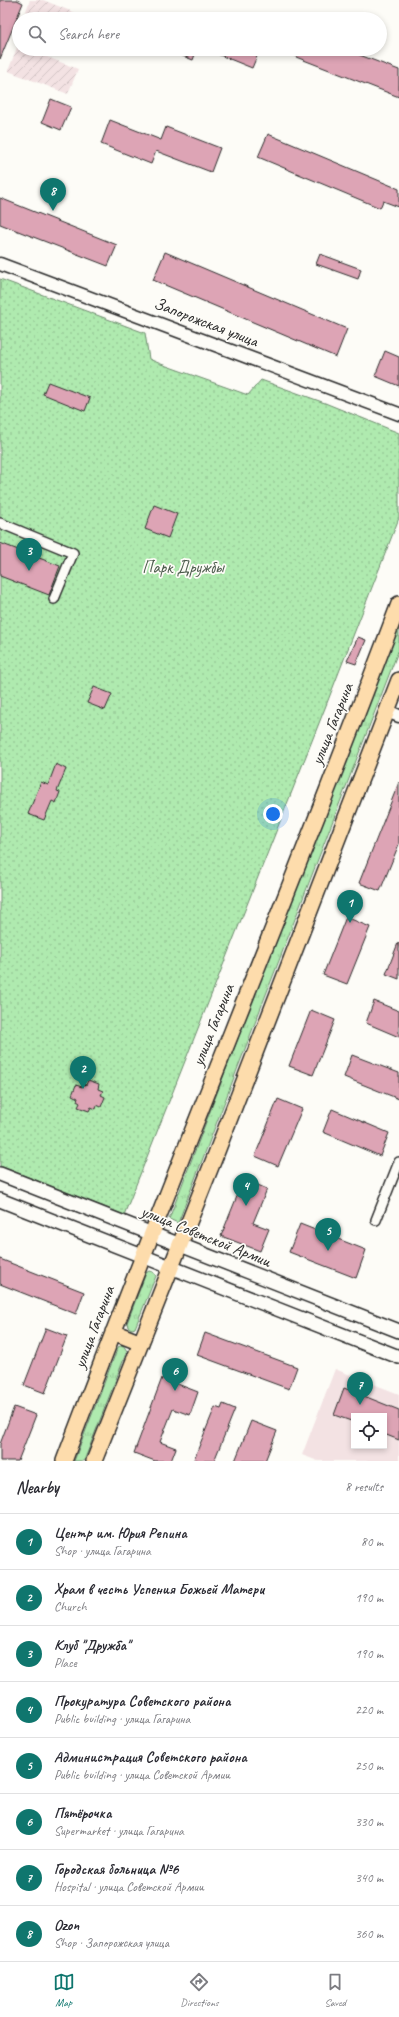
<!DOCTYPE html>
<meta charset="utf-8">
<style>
:root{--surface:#fff;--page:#f7f7f7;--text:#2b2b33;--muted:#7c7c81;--line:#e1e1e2;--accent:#0f766e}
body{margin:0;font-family:Caveat,sans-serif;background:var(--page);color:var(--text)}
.controls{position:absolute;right:12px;bottom:12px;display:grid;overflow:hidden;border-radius:0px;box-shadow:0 2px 6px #0003}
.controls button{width:36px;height:36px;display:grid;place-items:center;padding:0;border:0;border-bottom:1px solid var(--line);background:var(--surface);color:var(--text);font:20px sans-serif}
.you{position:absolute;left:273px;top:814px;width:14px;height:14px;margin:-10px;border:3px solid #fff;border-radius:50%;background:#1a73e8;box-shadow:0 0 0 6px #1a73e833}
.badge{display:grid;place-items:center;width:26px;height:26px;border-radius:50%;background:var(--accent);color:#fff;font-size:13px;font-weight:700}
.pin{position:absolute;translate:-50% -33px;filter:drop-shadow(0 1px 2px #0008)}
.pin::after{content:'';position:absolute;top:21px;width:14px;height:12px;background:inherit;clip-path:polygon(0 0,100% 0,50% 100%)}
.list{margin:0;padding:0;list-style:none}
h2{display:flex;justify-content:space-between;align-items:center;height:52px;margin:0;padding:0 16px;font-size:17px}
h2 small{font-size:13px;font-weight:400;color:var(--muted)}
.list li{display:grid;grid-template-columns:26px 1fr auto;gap:12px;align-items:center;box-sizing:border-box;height:56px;padding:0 16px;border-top:1px solid var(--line)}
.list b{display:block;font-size:15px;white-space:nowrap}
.list p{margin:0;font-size:13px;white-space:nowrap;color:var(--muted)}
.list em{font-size:13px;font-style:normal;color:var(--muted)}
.icon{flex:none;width:22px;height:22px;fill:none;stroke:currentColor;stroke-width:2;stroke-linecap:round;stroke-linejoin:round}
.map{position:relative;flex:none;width:399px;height:1461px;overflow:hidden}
.search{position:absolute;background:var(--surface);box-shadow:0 2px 6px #0003;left:12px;right:12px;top:12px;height:44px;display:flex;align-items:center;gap:10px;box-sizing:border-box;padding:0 14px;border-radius:22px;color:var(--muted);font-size:15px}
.sheet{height:500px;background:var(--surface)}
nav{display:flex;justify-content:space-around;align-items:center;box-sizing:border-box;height:56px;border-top:1px solid var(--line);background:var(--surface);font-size:11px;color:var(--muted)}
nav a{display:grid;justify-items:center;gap:2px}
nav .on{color:var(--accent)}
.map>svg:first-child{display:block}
</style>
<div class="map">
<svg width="399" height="1461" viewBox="0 0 399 1461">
<defs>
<pattern id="industrial-furrows" width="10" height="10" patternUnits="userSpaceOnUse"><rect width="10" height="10" fill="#f3e2e3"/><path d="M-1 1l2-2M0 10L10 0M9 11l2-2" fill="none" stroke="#d0c2c3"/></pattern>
<pattern id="grass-tufts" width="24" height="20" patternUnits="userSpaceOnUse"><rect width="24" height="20" fill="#afeaaf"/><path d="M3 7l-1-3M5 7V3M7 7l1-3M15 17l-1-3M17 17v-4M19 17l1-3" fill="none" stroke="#97c997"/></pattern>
<pattern id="park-dots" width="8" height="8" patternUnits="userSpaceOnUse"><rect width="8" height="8" fill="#afeaaf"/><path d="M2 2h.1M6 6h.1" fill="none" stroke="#97c997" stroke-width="1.8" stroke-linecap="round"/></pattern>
</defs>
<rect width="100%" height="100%" fill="#fdfcf7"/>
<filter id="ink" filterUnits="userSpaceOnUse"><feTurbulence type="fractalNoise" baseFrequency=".025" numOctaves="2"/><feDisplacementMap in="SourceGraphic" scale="8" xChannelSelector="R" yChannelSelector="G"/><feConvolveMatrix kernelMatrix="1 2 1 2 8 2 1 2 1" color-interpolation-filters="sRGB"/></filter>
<g filter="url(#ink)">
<path fill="#f3e2e3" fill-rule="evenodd" d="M335,1369L399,1394V1461H318L302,1455ZM354,1416H384V1446H354Z"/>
<path fill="url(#industrial-furrows)" d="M30,0H43L88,18L23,19Z
M18,45L19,49H27L78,69L68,94L8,71Z"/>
<path fill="url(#grass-tufts)" stroke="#6d8a6d" d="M399,621V649L178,1223L169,1219L283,920Z
M149,1271L153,1272L156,1276L135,1328L132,1329L128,1327L127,1323L146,1273Z
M123,1345L127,1351L84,1461H74L118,1347Z"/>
<path fill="url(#park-dots)" stroke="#6d8a6d" d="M0,279L145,333L149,359L161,364L248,395L261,380L325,403L399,433V518L325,708L124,1215L0,1166Z"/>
<path fill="#dda4b5" stroke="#2b2b2b" d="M0,0H17L23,3L0,59Z
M165,49H197L193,60Z
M205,49H260L252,68Z
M299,49H344L399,70V97L296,57Z
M51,99L71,107L61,130L42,122Z
M110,120L161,140L166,127L220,148L211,172L156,151L151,164L101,144Z
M268,134L399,189V207L383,201L380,208L258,157Z
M0,198L117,245L108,266L0,224Z
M165,252L347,329L336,357L153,280Z
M320,254L361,269L358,279L316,264Z
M385,351L399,357V386L375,376Z
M48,382L90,398L85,411L43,394Z
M154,505L177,514L168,538L145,529Z
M0,543L60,566L49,595L0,576Z
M358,637L366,640L356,664L347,661Z
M94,687L112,694L105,710L87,703Z
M56,764L66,769L57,791L60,792L56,803L52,801L44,820L28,814L41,782L48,785Z
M399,782V844L380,891L359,883Z
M346,917L370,927L347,984L323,975Z
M398,943H399V979L386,974Z
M374,1001L399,1011V1037L366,1023Z
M311,1010L335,1020L313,1075L289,1066Z
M352,1055L399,1073V1099L344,1077Z
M88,1080L99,1084L98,1089L103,1091L101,1095L105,1097L101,1107L97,1105L96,1109L91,1107L89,1111L78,1107L80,1103L77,1101L78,1098L72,1095L76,1085L82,1087L83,1084L86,1085Z
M278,1099L302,1109L278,1166L255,1156Z
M332,1109L389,1133L380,1156L323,1132Z
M244,1179L267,1189L253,1223L269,1229L260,1251L221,1236Z
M300,1224L366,1250L356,1278L289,1252Z
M0,1259L84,1292L76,1314L0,1284Z
M46,1328L67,1336L45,1393L24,1385Z
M205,1333L297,1367L289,1389L197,1355Z
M162,1378L198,1392L190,1415L173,1409L160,1442L176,1448L171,1461H155L134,1453Z
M344,1388L399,1410V1440L384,1434V1416H354V1422L334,1415Z
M223,1404L235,1409L214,1461H200L194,1459L215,1407L221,1409Z
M14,1407L36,1415L18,1461H0V1444Z
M251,1421L277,1431L265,1461H235Z"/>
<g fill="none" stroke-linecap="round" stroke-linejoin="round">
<g stroke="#2b2b2b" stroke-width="12">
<path id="minor" d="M0,523L73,553L54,599
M376,1220L399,1162"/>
</g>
<g stroke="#2b2b2b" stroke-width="15">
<path id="tertiary" d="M0,264L399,414
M387,711L399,716"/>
</g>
<g stroke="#2b2b2b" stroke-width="16">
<path id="secondary" d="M0,1174L399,1331
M0,1200L399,1357"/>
</g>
<g stroke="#2b2b2b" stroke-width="18">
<path id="primary" d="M113,1332L141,1343
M64,1461C172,1174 291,891 399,604
M94,1461L216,1154L399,680"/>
</g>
<use href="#minor" stroke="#fdfcf7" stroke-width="9"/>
<use href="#tertiary" stroke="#fdfcf7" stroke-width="12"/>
<use href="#secondary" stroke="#fdfcf7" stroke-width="13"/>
<use href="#primary" stroke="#fddcac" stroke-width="15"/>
</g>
</g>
<g text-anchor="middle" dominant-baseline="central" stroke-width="3.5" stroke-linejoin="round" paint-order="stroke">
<g font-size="17" fill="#2b2b2b" stroke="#fdfcf7">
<text transform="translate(206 322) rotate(21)">Запорожская улица</text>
<text transform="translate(332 724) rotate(-68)">улица Гагарина</text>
<text transform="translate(213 1025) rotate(-68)">улица Гагарина</text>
<text transform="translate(206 1236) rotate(22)">улица Советской Армии</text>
<text transform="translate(94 1327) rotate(-69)">улица Гагарина</text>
</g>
<g font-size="17" fill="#4c5b4c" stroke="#fdfcf7">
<text x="183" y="567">Парк Дружбы</text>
</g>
</g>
</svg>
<div class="controls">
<button><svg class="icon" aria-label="locate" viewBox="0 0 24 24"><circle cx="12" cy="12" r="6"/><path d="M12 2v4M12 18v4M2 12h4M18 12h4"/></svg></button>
</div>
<div class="you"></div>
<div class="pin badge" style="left:350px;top:923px">1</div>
<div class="pin badge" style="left:83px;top:1089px">2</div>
<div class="pin badge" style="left:29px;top:571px">3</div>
<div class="pin badge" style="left:246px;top:1206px">4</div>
<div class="pin badge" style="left:328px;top:1251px">5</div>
<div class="pin badge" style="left:175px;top:1391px">6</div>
<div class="pin badge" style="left:360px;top:1405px">7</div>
<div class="pin badge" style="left:53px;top:211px">8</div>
<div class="search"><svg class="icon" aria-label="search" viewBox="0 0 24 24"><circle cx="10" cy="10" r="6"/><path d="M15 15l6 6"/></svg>Search here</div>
</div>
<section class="sheet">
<h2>Nearby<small>8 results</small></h2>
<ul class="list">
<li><span class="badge">1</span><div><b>Центр им. Юрия Репина</b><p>Shop · улица Гагарина</p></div><em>80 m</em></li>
<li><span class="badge">2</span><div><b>Храм в честь Успения Божьей Матери</b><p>Church</p></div><em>190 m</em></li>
<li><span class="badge">3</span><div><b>Клуб &quot;Дружба&quot;</b><p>Place</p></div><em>190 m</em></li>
<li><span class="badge">4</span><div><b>Прокуратура Советского района</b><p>Public building · улица Гагарина</p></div><em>220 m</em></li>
<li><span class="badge">5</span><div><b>Администрация Советского района</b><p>Public building · улица Советской Армии</p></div><em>250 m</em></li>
<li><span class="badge">6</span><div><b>Пятёрочка</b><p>Supermarket · улица Гагарина</p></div><em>330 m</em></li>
<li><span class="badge">7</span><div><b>Городская больница №6</b><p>Hospital · улица Советской Армии</p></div><em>340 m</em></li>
<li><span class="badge">8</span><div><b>Ozon</b><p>Shop · Запорожская улица</p></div><em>360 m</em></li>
</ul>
</section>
<nav>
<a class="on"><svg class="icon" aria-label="map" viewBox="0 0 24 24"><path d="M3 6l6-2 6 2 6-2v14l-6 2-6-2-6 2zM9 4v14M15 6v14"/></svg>Map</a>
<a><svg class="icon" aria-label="directions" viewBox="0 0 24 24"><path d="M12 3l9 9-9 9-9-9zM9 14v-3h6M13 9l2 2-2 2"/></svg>Directions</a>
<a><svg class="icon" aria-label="saved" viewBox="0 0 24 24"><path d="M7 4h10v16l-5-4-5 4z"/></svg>Saved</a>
</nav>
